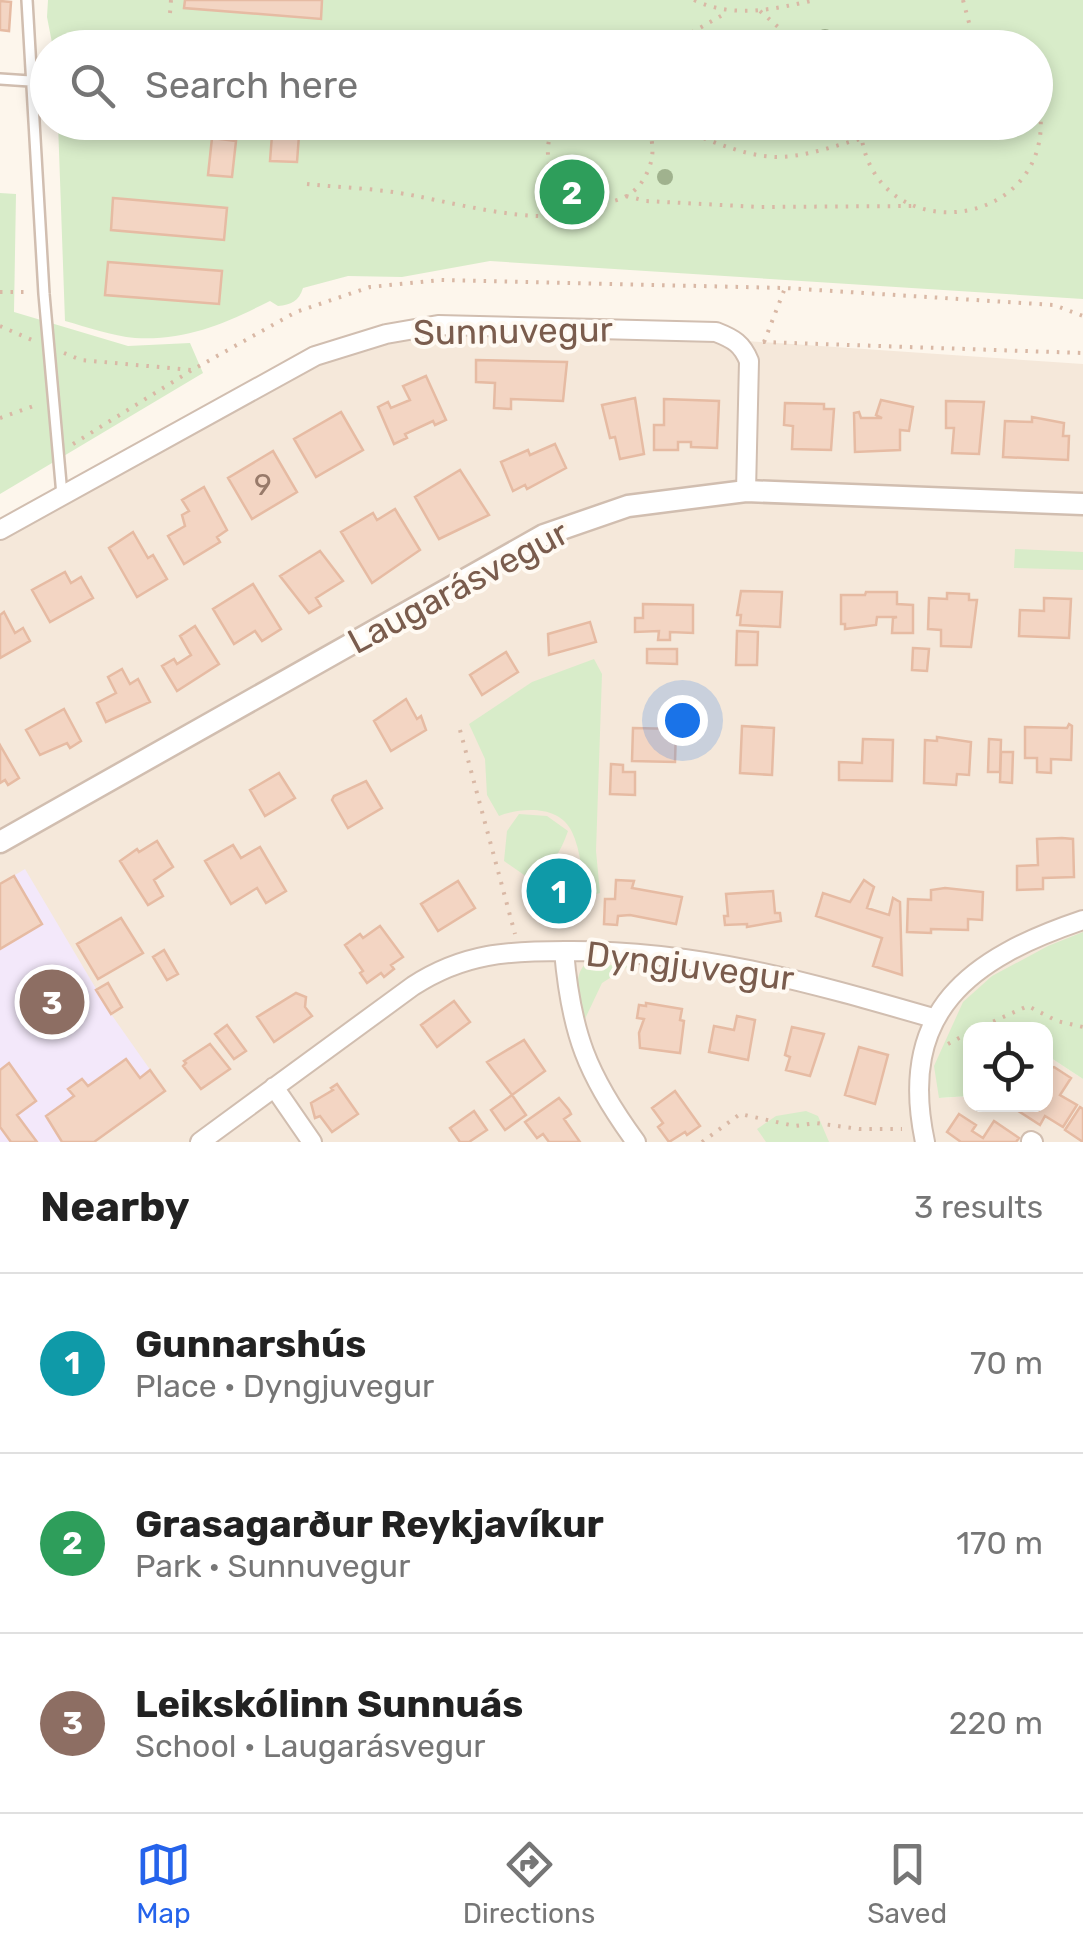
<!DOCTYPE html>
<meta charset="utf-8">
<style>
:root{--surface:#fff;--page:#f6f6f6;--text:#222;--muted:#767676;--line:#e0e0e0;--accent:#2563eb}
body{margin:0;font-family:Rubik,sans-serif;background:var(--page);color:var(--text)}
.controls{position:absolute;right:30px;bottom:30px;display:grid;overflow:hidden;border-radius:20px;box-shadow:0 5px 15px #0003}
.controls button{width:90px;height:90px;display:grid;place-items:center;padding:0;border:0;border-bottom:2px solid var(--line);background:var(--surface);color:var(--text);font:50px sans-serif}
.you{position:absolute;left:682px;top:720px;width:35px;height:35px;margin:-25px;border:8px solid #fff;border-radius:50%;background:#1a73e8;box-shadow:0 0 0 15px #1a73e833}
.badge{display:grid;place-items:center;width:65px;height:65px;border-radius:50%;background:var(--accent);color:#fff;font-size:32px;font-weight:700}
.pin{position:absolute;translate:-50% -50%;border:5px solid #fff;box-shadow:0 2px 10px #0006}
.list{margin:0;padding:0;list-style:none}
h2{display:flex;justify-content:space-between;align-items:center;height:130px;margin:0;padding:0 40px;font-size:42px}
h2 small{font-size:32px;font-weight:400;color:var(--muted)}
.list li{display:grid;grid-template-columns:65px 1fr auto;gap:30px;align-items:center;box-sizing:border-box;height:180px;padding:0 40px;border-top:2px solid var(--line)}
.list b{display:block;font-size:38px;white-space:nowrap}
.list p{margin:0;font-size:32px;white-space:nowrap;color:var(--muted)}
.list em{font-size:32px;font-style:normal;color:var(--muted)}
.icon{flex:none;width:55px;height:55px;fill:none;stroke:currentColor;stroke-width:2;stroke-linecap:round;stroke-linejoin:round}
.map{position:relative;flex:none;width:1083px;height:1142px;overflow:hidden}
.search{position:absolute;background:var(--surface);box-shadow:0 5px 15px #0003;left:30px;right:30px;top:30px;height:110px;display:flex;align-items:center;gap:25px;box-sizing:border-box;padding:0 35px;border-radius:55px;color:var(--muted);font-size:38px}
.sheet{height:670px;background:var(--surface)}
nav{display:flex;justify-content:space-around;align-items:center;box-sizing:border-box;height:140px;border-top:2px solid var(--line);background:var(--surface);font-size:28px;color:var(--muted)}
nav a{display:grid;justify-items:center;gap:5px}
nav .on{color:var(--accent)}
.map>svg:first-child{display:block}
</style>
<div class="map">
<svg width="1083" height="1142" viewBox="0 0 1083 1142">
<rect width="100%" height="100%" fill="#fdf6ec"/>
<path fill="#f5e8da" d="M420,335L673,336L1083,364V949L976,1001L940,1098L970,1096V1104H1046V1057L1048,1056L1083,1079V1142H0V541L292,376L359,347Z"/>
<path fill="#f3e8fa" d="M25,869L111,1014L165,1091L94,1142H0V884Z"/>
<path fill="#d8ecc9" d="M48,0H1083V299L490,261L402,277L348,276L303,288C299,301 291,305 278,306L270,301C226,323 186,341 135,338C112,336 87,327 65,321L58,123L1036,122V48H53L47,17Z
M0,193L16,194L14,312L128,346L190,343L203,373L0,494Z
M1015,549L1083,552V570L1014,568Z
M594,659L602,674L596,851L600,893L586,897C582,877 581,850 572,832C560,805 522,807 499,816L487,795L485,759L469,724L532,682Z
M519,814L547,816L568,831C559,856 552,866 527,877L504,861L507,831Z
M1083,932V1079L1051,1058L1046,1060V1030H970V1096L939,1098L934,1066L963,1002L992,976L1048,946Z
M585,964L629,966L602,983L583,1023C580,1003 571,980 585,964Z
M806,1111L818,1116L829,1142H766L757,1129L776,1116Z"/>
<path fill="#f3d5c3" stroke="#e6bba3" stroke-width="2.5" d="M185,0H322L321,19L184,8Z
M0,1L11,2L9,31L0,30Z
M273,122H300L297,162L270,161Z
M212,138L236,141L232,177L208,175Z
M113,198L227,208L224,240L111,230Z
M108,262L222,271L219,304L105,295Z
M476,360L567,362L563,401L511,399V409L494,408L495,383L476,382Z
M426,376L446,420L435,425L433,421L405,434L407,438L394,444L378,407L388,402L391,408L410,400L403,386Z
M635,398L644,454L620,459L615,437L610,438L602,405Z
M664,399L719,401L717,448L691,447V442H678V450H654V425H664Z
M881,400L913,407L909,431L900,430V450L855,452L854,413L859,412L861,418H882L876,415Z
M946,401L984,402L979,454L952,453L954,428H946Z
M785,403L824,404V409H834L831,450L792,449L793,426L784,425Z
M341,412L363,450L316,477L294,439Z
M1032,417L1064,423L1063,436H1069L1068,460L1003,457L1005,421L1032,422Z
M555,444L566,468L527,489L525,485L513,491L501,462L528,450L530,455Z
M273,451L297,492L252,519L228,478Z
M460,470L489,515L439,539L415,497Z
M204,487L227,530L217,537L220,542L184,564L168,536L185,526L182,515L189,511L182,500Z
M395,509L420,550L372,583L341,532L373,513L377,520Z
M133,532L148,558L153,555L167,579L137,597L109,548Z
M320,551L343,581L316,598L321,606L309,613L280,576Z
M65,572L71,583L81,577L93,598L50,622L32,590Z
M253,584L281,629L262,641L255,631L234,644L213,609Z
M741,591L782,592L780,627L740,625L741,615H737Z
M866,592H897V604L913,605V633H892L893,618L897,617H877L876,625L845,629V624H841V595H865Z
M947,593L969,594V600H977L971,647L941,646V630L928,629L929,598L947,599Z
M1044,598L1071,599L1069,638L1019,636L1020,610L1044,611Z
M643,604L693,605V633L670,632V640H658L659,631L635,632V618H643Z
M4,612L15,633L23,628L30,641L0,658V615Z
M590,622L596,642L549,655L548,634Z
M195,626L219,664L177,691L162,666L174,659L177,664L191,655L180,636Z
M737,631L758,632L757,665H736Z
M913,648L929,649L927,671L912,670Z
M647,649H677V664L647,663Z
M506,652L518,672L482,695L470,675Z
M122,669L130,684L138,679L150,702L106,722L97,703L116,693L108,677Z
M406,699L417,719L421,716L426,730L391,751L374,721Z
M64,709L81,741L70,748L67,743L40,755L26,730Z
M1069,724L1072,726L1071,760L1051,759V773L1037,772V758H1025V727L1067,728Z
M742,726L774,728L772,775L740,773Z
M633,728L676,729L675,762L632,761Z
M937,737L971,742L969,775L957,774L956,785L924,783L925,740L937,741Z
M863,739L893,740L892,781L839,780V762L862,763Z
M989,739L1001,740L1000,772H988Z
M0,745L19,778L8,785L5,780L0,783Z
M1001,752H1013L1012,783L1000,782Z
M611,764L623,765V772H635V795L610,794Z
M279,773L295,798L265,816L250,790Z
M366,781L382,808L348,828L332,800L334,796Z
M1062,838L1073,839L1074,877L1043,878V889L1017,890V866L1038,865L1037,839Z
M157,841L173,867L154,880L163,896L148,905L120,861L137,849L139,852Z
M233,845L241,858L260,847L286,891L266,903L257,888L231,904L205,861Z
M575,865L582,889L574,892L578,906L542,916L536,893L543,891L540,879Z
M14,876L42,924L0,949V884Z
M616,880L634,881L632,888L682,897L676,924L630,915L618,916L617,925L604,924L605,899H615Z
M864,880L874,887L867,908L889,915L893,898L900,902L902,975L873,966L882,938L816,916L823,893L850,902Z
M458,881L475,908L438,931L421,904Z
M945,888L983,892L982,920L968,919V930L931,929V933L907,932L908,899L931,900V890Z
M773,891L775,913H780L781,921L747,927V924L725,925L724,916H728L726,894Z
M121,918L143,953L98,979L77,944Z
M380,926L403,957L391,965L394,969L384,977L381,973L367,983L360,973L363,971L345,945L360,934L363,938Z
M164,950L178,974L167,980L153,957Z
M108,983L122,1007L111,1014L96,990Z
M296,993L306,997L305,1007L312,1016L274,1042L257,1017Z
M454,1001L470,1022L437,1047L421,1025Z
M646,1003L682,1009L680,1020L684,1021L680,1053L640,1048L639,1033L644,1019L637,1018L639,1005L646,1006Z
M737,1016L755,1020L748,1060L709,1052L714,1026L734,1030Z
M227,1025L246,1051L234,1059L215,1034Z
M792,1027L824,1034L810,1076L786,1070L790,1057L785,1055Z
M524,1040L545,1071L512,1095L487,1062Z
M210,1044L230,1069L201,1089L183,1066L186,1063L184,1061Z
M859,1047L888,1055L875,1104L845,1095Z
M126,1059L140,1078L150,1070L165,1091L94,1142H62L46,1116L74,1096L68,1089L82,1079L88,1086Z
M9,1063L36,1101L17,1115L37,1142H11L0,1127V1070Z
M1054,1067L1071,1078L1060,1095L1077,1105L1063,1127L1045,1116L1040,1125L1009,1105L1046,1104V1069Z
M337,1084L358,1114L332,1132L320,1116L315,1118L311,1103L333,1090L331,1088Z
M675,1091L700,1126L687,1135L685,1132L669,1142L658,1127L663,1123L652,1108Z
M512,1095L526,1115L505,1130L491,1110Z
M559,1098L569,1110L571,1114L564,1119L580,1142H549L543,1134L537,1138L525,1122Z
M1080,1107L1083,1109V1142L1065,1130Z
M474,1111L487,1130L469,1142H460L450,1128Z
M959,1114L976,1125L972,1131L983,1138L994,1121L1019,1138L1016,1142H961L947,1132Z"/>
<g fill="none" stroke-linecap="round" stroke-linejoin="round">
<g stroke="#d1beb0" stroke-width="14">
<path id="service" d="M27,0L44,294L62,495
M0,79L30,81"/>
</g>
<g stroke="#d1beb0" stroke-width="22">
<path id="minor" d="M0,530L315,356L386,334L438,325L716,332C734,339 742,344 749,361L746,491
M564,951C571,1033 587,1075 636,1142
M274,1087L312,1142
M1031,1141L1033,1142
M200,1142L413,986C464,953 508,951 566,951C698,950 808,982 933,1018
M925,1142C897,1011 970,958 1083,920"/>
</g>
<g stroke="#d1beb0" stroke-width="25">
<path id="tertiary" d="M0,842L544,535L628,506L746,491L1083,504"/>
</g>
<path stroke="#d9b8a5" stroke-width="4" stroke-dasharray="2.5 8" stroke-linecap="butt" d="M694,0C735,19 773,9 816,0
M963,0L972,34
M760,11L802,48
M170,13L171,0
M664,48L728,12
M899,48C933,29 969,26 1002,48
M556,122C518,191 624,237 649,168C655,153 653,137 645,122
M665,122C700,136 739,156 777,157C805,157 834,146 860,139
M860,122C865,261 1075,231 1036,90
M307,184C335,187 364,188 393,192C443,199 539,229 586,210L589,202
M626,196L646,201L759,207L912,206
M0,292H29
M0,326L32,340
M763,342L1083,353
M764,342L785,288
M64,353L81,360L192,370L296,312L370,287L441,280L785,288L1054,305L1083,316
M0,418L39,404
M73,444L192,370
M460,730L515,934
M974,1030L1028,1006L1057,1021L1083,1027
M948,1044L970,1032
M702,1142L740,1114L795,1126L816,1123L859,1129H902"/>
<use href="#service" stroke="#fff" stroke-width="9"/>
<use href="#minor" stroke="#fff" stroke-width="18"/>
<use href="#tertiary" stroke="#fff" stroke-width="20"/>
</g>
<g fill="#a0b28e">
<circle cx="825" cy="37" r="8"/>
<circle cx="665" cy="177" r="8"/>
</g>
<g text-anchor="middle" dominant-baseline="central" stroke-width="8" stroke-linejoin="round" paint-order="stroke">
<g font-size="30" fill="#987a6a">
<text x="263" y="485">9</text>
</g>
<g font-size="35" fill="#7a5c4d" stroke="#fffaf3">
<text transform="translate(513 331) rotate(-1)">Sunnuvegur</text>
<text transform="translate(458 587) rotate(-28)">Laugarásvegur</text>
<text transform="translate(690 966) rotate(7)">Dyngjuvegur</text>
</g>
</g>
</svg>
<div class="controls">
<button><svg class="icon" aria-label="locate" viewBox="0 0 24 24"><circle cx="12" cy="12" r="6"/><path d="M12 2v4M12 18v4M2 12h4M18 12h4"/></svg></button>
</div>
<div class="you"></div>
<div class="pin badge" style="left:559px;top:891px;background:#0f9aa8">1</div>
<div class="pin badge" style="left:572px;top:192px;background:#2e9e5b">2</div>
<div class="pin badge" style="left:52px;top:1002px;background:#8d6e63">3</div>
<div class="search"><svg class="icon" aria-label="search" viewBox="0 0 24 24"><circle cx="10" cy="10" r="6"/><path d="M15 15l6 6"/></svg>Search here</div>
</div>
<section class="sheet">
<h2>Nearby<small>3 results</small></h2>
<ul class="list">
<li><span class="badge" style="background:#0f9aa8">1</span><div><b>Gunnarshús</b><p>Place · Dyngjuvegur</p></div><em>70 m</em></li>
<li><span class="badge" style="background:#2e9e5b">2</span><div><b>Grasagarður Reykjavíkur</b><p>Park · Sunnuvegur</p></div><em>170 m</em></li>
<li><span class="badge" style="background:#8d6e63">3</span><div><b>Leikskólinn Sunnuás</b><p>School · Laugarásvegur</p></div><em>220 m</em></li>
</ul>
</section>
<nav>
<a class="on"><svg class="icon" aria-label="map" viewBox="0 0 24 24"><path d="M3 6l6-2 6 2 6-2v14l-6 2-6-2-6 2zM9 4v14M15 6v14"/></svg>Map</a>
<a><svg class="icon" aria-label="directions" viewBox="0 0 24 24"><path d="M12 3l9 9-9 9-9-9zM9 14v-3h6M13 9l2 2-2 2"/></svg>Directions</a>
<a><svg class="icon" aria-label="saved" viewBox="0 0 24 24"><path d="M7 4h10v16l-5-4-5 4z"/></svg>Saved</a>
</nav>
